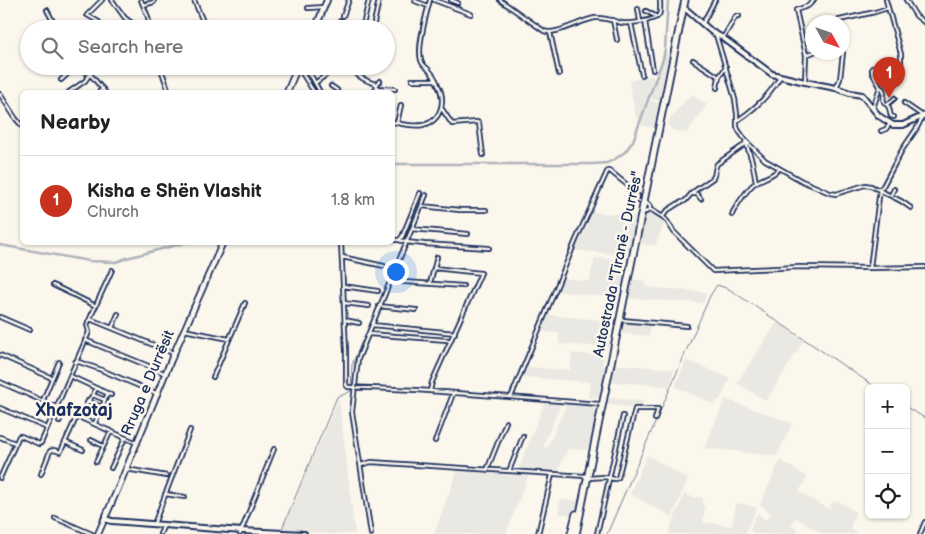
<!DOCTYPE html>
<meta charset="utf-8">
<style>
:root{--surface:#fff;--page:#f2f2f2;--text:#222;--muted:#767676;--line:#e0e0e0;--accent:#c8321e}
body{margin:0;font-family:"Balsamiq Sans",sans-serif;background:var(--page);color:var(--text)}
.controls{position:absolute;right:15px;bottom:15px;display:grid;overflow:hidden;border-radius:8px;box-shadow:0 1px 4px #0004}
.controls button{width:45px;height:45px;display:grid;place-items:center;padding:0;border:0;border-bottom:1px solid var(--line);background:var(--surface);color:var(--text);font:25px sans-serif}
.compass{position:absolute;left:805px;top:15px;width:45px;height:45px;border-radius:50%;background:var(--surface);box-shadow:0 1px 4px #0004;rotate:130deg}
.you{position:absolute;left:395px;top:271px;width:18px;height:18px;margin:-12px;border:4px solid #fff;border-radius:50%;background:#1a73e8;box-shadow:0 0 0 8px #1a73e833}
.badge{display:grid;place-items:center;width:32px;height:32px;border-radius:50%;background:var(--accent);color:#fff;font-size:16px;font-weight:700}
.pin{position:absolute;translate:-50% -41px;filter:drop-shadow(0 1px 2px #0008)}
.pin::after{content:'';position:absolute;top:26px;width:18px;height:15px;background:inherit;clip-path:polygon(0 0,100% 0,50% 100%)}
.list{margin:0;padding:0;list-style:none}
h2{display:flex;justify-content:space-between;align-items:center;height:65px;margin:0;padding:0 20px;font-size:21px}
h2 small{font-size:16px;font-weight:400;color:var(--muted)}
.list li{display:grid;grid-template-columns:32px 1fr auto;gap:15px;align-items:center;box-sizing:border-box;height:90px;padding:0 20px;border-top:1px solid var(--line)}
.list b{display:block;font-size:19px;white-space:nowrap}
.list p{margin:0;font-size:16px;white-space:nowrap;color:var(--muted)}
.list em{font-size:16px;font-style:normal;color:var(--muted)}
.icon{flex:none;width:28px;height:28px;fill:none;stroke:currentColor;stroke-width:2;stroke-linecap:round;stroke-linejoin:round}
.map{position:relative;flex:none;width:925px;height:534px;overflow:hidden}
.search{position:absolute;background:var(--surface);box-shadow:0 1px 4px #0004;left:20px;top:20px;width:375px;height:55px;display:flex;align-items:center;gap:12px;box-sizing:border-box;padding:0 18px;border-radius:28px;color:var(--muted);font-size:19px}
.panel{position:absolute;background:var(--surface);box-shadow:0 1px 4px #0004;left:20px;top:90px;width:375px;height:155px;border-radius:8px}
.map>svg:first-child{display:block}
</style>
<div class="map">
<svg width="925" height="534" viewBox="0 0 925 534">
<rect width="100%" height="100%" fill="#fbf7ec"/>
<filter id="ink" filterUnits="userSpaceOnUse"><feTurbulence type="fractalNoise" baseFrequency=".02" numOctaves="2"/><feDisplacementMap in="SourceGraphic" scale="10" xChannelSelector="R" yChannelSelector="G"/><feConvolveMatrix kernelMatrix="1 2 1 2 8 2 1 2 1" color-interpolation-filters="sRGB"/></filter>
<g filter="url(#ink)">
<path fill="#eae8e2" d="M665,53L670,54L655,128L640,125L650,100L658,103L659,101L648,98L640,119L636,118L629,81L652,75L653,78L656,79Z
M692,94L707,105L686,133L672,130L668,125L671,117Z
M590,212L636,216L630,250L624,249L623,255L574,250Z
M648,213L662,218L665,221L655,246L638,243L643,214Z
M595,258L628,260L619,309L612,308L607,297L556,291L562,278L589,281Z
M629,279L646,281V287L706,292L704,303L626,298Z
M546,315L613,321L609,347L559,344V333L540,332Z
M621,320L651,323L649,336L618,333Z
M777,322L804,340L766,401L737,383Z
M572,353L604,356L602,365L606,366L600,398L588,397L590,382L521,377L525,367L570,370Z
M686,360L730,378L721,398L714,404L675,387Z
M613,364L674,369L670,387L632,383L609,382Z
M339,398L355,534H330L282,530Z
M606,398L643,401L642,408L606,405Z
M725,399L792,423L777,456L704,448Z
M545,401L561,404L543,446L547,448L567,403L598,405L589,450L568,449L557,473L518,470Z
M647,455L688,479L672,517L630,494Z
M780,460L807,477L799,492L829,509L832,501L836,503L837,500L856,512L850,528L856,532L855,534H823L796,518L791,525L798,530L795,534H755L749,530L757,513L766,520L771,513L760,505Z
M458,469L529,474L506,534H434Z
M684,494H687V496L703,498L702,505L705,506L703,522L732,526L736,503L757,507L745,534H668Z
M560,500L578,501L575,516L558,513Z"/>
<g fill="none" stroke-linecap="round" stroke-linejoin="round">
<path stroke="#747e96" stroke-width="1" d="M906,407L925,418
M281,531L337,397L340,395H343L351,391L352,365L362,341
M607,534L710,296L717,285L729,289L877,388"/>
<path stroke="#afb3bb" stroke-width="2.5" d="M392,164H593L607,163L615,159L625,152L633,141L663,59L665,49L668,0
M0,245L89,261L116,262L127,258L188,242"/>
<g stroke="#1b2f5e" stroke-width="6">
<path id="minor" d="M112,0L125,18L140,29
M141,0L148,17L150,29
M194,0L204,24V29
M434,0L471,14
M451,0L458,3
M500,0L544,31C555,36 581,20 595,18C605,17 613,21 622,23C629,24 654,21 659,15C661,11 660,5 660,0
M906,0L916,16L925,23
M415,1L428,6
M143,5L154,2
M308,8L324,7
M638,9L640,21
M47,10L57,29
M646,11L657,17
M343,16L349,0
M613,20L617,40
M364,21L369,0
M645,21L653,70
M99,22L87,15L102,0
M834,22L835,21L875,12L888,8
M374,23L379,0
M631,23L642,75
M703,23L715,0
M127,29L131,22
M337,29L340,21
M550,32L559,74
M716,35L735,99L737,114V127L739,131L746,141L765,160L802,181L830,193L836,194L865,185L871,186L901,201L911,208
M723,38L736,16H739
M806,55L814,52
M693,60L719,77
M73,66L90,74L105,92
M160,66L169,92
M305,66L313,79L320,92
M316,66L324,73
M351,66C355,76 366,81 376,84L380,81
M357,66L361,68
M298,67L314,92
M61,80L75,67
M412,80H436
M805,82L806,55L796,10L808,6L814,0
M315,83L326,75
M331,86L337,90
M880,87L883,89C886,95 880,101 887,105L895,98
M377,88L395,89
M717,88L719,77L726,67
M836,88L840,79L843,53
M69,92L85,81L90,74
M99,92L103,89
M374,92L377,87L376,84
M0,94L16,119L22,126
M887,105C891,108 889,112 891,116L894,117
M873,108L880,87L872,72V68L875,67L887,71L894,72L897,70L901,65V54L886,0
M442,109L452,124L477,122L479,123L483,155
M738,120C755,109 770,94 780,77
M392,122C402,124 413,127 423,125C442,121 446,100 438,85C436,79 432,73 428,69C425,66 422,65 421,60C417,47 426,15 430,0
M397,123L401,105
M881,131L886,129L890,124
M746,143L752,161L756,182
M691,194H697L701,199
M891,195L894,189
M422,206L460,210H486
M650,209L663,217L667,221L674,232L713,271L799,267L870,268L925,267
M643,212H646L650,209V206L647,203
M732,215L733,212C739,202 746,190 755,183C763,178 773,176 779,169
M663,216L668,210L679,203L685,201L693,192L713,178C716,174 714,169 717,164L744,145L746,141
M412,229L468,234
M392,240H399L402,237L420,193
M399,240L406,242L424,244L489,248
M341,242L346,351V385L348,387L416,390L600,404
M342,257L384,266
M870,268L880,189L883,186L902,150L917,128L923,116L904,103
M390,281L463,286
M430,283L437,257
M53,285L96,306
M343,286L378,291
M344,303L369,306
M379,306L416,310
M0,317L30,330
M90,319L173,353
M345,320L359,323
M622,320L687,326
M372,325L455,333
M112,328L118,314
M184,330L229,339
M369,334L447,340L451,341
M85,340L146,365L166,374
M0,355L52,378
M75,362H79L99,369L158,394
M213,377L245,303
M0,382L137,443
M430,391L432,382L481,273L434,268
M93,395L105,400
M111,395L70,376L89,332L87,325L112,270
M511,397L576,240L607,172L608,171H610L631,188L638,196L635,198V200L639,201
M43,400L59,362
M88,401L101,407
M0,408L47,428
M80,417L88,401L93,395L96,388
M59,422L64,410
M95,423L108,393
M0,437L15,443
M91,440L103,446
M435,441L453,394
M65,442L83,450
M96,462L111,431
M361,465L371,462L585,476
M111,468L125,438
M126,469L167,476
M487,470L506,422
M509,471L523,436
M41,474L50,451L54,450L60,452L61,451L77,416
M0,478L19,436H21L39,444L41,443L70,376
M588,478L604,477L615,479L618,478L635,409H658L655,419
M165,494L185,497
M55,518L92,534
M154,524L190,430
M160,534L164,525
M240,534L274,449
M371,534L352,412L358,359L426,195
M538,534L552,475
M597,534L623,416
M920,534L925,522"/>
</g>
<g stroke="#1b2f5e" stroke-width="8">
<path id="tertiary" d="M684,8L688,11L712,32L723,38L772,74L805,82L836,88L850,93L862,95L879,116L893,125H903L925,115
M104,519L112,521L242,531L304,534"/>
</g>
<g stroke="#1b2f5e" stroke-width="8">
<path id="secondary" d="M315,29L327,0
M287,92L298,66
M98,534L119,486L171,360L223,242"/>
</g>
<g stroke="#1b2f5e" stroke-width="9">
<path id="trunk" d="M571,534L576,514
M576,534L685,0"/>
</g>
<use href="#minor" stroke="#fbf7ec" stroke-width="2.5"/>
<use href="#tertiary" stroke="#fbf7ec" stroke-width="4"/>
<use href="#secondary" stroke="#fbf7ec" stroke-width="4.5"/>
<use href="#trunk" stroke="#fbf7ec" stroke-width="5.5"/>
</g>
</g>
<g text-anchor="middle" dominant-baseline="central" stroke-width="5" stroke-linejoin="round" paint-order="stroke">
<g font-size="15" fill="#1b2f5e" stroke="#fbf7ec">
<text transform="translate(618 264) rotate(-78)">Autostrada "Tiranë - Durrës"</text>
<text transform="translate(148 383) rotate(-67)">Rruga e Durrësit</text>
</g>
<g font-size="18" font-weight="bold" fill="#1b2f5e" stroke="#fbf7ec">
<text x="74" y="410">Xhafzotaj</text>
</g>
</g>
</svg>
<div class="controls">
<button>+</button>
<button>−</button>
<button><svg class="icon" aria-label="locate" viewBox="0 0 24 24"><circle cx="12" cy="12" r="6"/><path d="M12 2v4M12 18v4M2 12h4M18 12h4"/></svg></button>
</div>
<svg class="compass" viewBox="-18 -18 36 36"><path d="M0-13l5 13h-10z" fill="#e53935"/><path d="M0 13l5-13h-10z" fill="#767676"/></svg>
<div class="you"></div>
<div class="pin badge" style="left:889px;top:98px">1</div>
<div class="search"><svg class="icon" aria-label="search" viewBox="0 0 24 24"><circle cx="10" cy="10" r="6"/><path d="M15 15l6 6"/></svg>Search here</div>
<section class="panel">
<h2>Nearby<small></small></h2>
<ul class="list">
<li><span class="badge">1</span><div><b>Kisha e Shën Vlashit</b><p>Church</p></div><em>1.8 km</em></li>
</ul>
</section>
</div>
